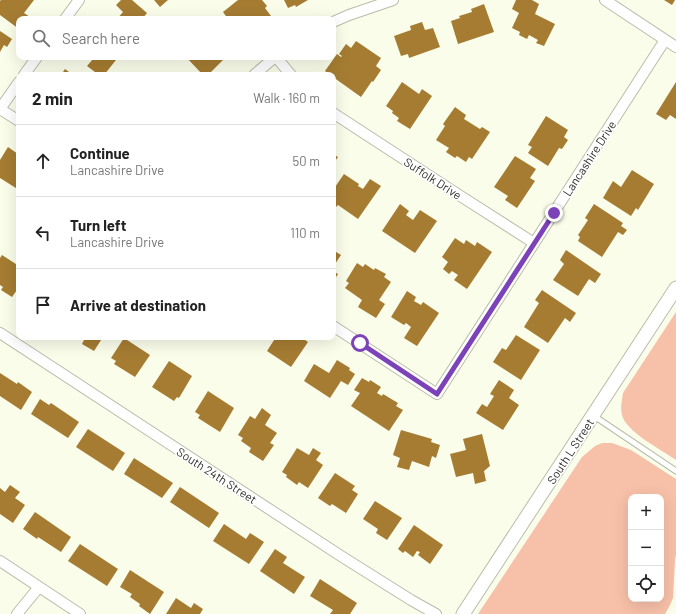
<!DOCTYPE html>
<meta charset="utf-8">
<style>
:root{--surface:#fff;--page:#f6f6f6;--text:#222;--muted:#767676;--line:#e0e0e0}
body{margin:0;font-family:Barlow,sans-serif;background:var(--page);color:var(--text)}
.controls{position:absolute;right:12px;bottom:12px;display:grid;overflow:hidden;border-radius:8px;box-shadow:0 4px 16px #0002}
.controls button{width:36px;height:36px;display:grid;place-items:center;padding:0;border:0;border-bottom:1px solid var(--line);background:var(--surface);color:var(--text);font:20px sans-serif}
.stop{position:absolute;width:12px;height:12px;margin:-9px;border:3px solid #7c42b8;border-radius:50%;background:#fff}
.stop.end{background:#7c42b8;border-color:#fff;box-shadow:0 1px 4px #0008}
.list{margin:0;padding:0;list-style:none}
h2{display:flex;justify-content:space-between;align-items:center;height:52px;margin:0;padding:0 16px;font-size:17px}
h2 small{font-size:13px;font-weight:400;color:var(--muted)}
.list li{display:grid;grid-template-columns:26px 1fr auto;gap:12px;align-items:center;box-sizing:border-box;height:72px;padding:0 16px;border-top:1px solid var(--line)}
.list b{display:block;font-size:15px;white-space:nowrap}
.list p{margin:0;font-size:13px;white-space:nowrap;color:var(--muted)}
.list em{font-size:13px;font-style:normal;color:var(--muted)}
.icon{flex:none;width:22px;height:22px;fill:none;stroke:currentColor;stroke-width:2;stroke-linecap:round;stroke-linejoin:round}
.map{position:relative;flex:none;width:676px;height:614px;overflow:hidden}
.search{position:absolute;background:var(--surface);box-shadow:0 4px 16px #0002;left:16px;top:16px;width:320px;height:44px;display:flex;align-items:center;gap:10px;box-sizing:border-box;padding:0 14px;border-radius:8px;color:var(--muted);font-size:15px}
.panel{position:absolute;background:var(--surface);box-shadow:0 4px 16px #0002;left:16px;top:72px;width:320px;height:268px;border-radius:8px}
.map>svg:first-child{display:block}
</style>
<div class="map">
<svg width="676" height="614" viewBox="0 0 676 614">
<rect width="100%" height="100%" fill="#fafdea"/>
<path fill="#f7c0a8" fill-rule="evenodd" d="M676,312V460C662,450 626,432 622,415C620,408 622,400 623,393Z
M602,443H612L631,450L676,479V555L675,560L673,598L670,605L665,614H478L582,457L595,446ZM631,497H661V599H631Z"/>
<path fill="#a57c32" d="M1,0H34L24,13L30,17L29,19H19V29L0,15V1Z
M121,0H132L147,13L142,19H117L123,12L116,5Z
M154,0H168L160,7Z
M238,0H262L267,6L265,8L271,16L267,19H228L223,12Z
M284,0H308L296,7L295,5L288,8Z
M516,0H532L539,4L535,14L555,24L544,46L536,43L538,40L529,35L527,39L519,35L520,32L512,28L519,13L512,9Z
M664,0H675L672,5Z
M484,4L494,32L458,44L451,21L460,18L459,16L472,12L471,9Z
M422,22L425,30L433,28L440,47L409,58L408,54L401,56L394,36L411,30L410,26Z
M0,31L12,39L7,47L4,45L0,52Z
M356,41L381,58L376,66L381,70L373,82L372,81L361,97L333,77V75H330L325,71L337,54L341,57L342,56L339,54L346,44L351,48Z
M90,57H111L116,60L104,75H99L87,66L93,59Z
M186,57H226L208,75H203Z
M65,69L73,75H61Z
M402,82L419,94L422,89L432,96L410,129L397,121L399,118L392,113L393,111L386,106Z
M676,82V119L670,115L666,120L656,114Z
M455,107L466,115L464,119L480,129L482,127L490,132L472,159L469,157L466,162L457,156L455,158L446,152L449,148L436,140L445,126L443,124Z
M546,116L568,130L564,137L568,140L562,149L559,148L548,166L528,153L532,147L528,145Z
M8,147L18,154L16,157L19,159V190L0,178V160Z
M333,154L338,157L333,164Z
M515,156L536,169L530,178L535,181L517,208L505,200L508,196L494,187Z
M632,170L654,184L638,210L636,208L631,216L603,198L613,181L621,187Z
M344,174L359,184L358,186L363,189L370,179L381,186L358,219L338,205L336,207L333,205V190Z
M400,204L409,211L406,215L413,220L420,210L437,221L415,253L382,231Z
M594,204L623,223L621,226L627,230L623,235L618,232L602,257L578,241L580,237L578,235L588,220L585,218Z
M455,238L464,244L466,240L475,246L477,242L492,252L467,289L454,280L458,275L452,271L449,274L443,269L448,262L442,257Z
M333,250L341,255L333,267Z
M566,250L601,274L595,283L589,279L578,296L553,280L564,264L560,260Z
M2,255L19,266V287L12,297L1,290L3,287L0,285V258Z
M357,263L363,267L365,264L374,270L375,268L386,274L384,277L391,282L379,300L385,304L376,318L358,307L362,300L345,288L349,283L346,281Z
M333,271L338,274L333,282Z
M542,290L576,313L570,322L565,318L548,343L524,327L539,303L535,300Z
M407,291L416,297L414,301L421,305L423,302L439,313L417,346L404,338L411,327L406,323L404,325L391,317Z
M516,335L540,350L521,380L493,362L502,348L506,350Z
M79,337H103L94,351L82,344L84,340Z
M276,337H281L283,338L284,337H301L308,342L291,367L267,351Z
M124,338L150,355L135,377L114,364L116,361L111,358Z
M337,360L350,368L349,370L355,374L348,385L341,381L330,398L304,381L314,364L329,373Z
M169,361L192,376L179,398L177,397L174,401L152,387Z
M0,373L17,384L18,382L32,392L21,410L0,396Z
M362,378L369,382L370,380L381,387L377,393L382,396L383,394L398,403L396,406L403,410L389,431L351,406L360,393L354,390Z
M499,380L514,390L509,398L519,405L503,430L476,413L482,404L487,407L494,396L490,394Z
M208,391L234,408L220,432L198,418L200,415L195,412Z
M40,399L49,405L51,403L79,422L68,438L31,414Z
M262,408L271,415L265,425L277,433L270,443L274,445L263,461L249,452L251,448L241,441L243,438L238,435L250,416L255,419Z
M88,429L125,453L113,471L76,447Z
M401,430L432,439L431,442L440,445L436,458L432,456L429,467L412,461L409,470L397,467L400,458L393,455Z
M482,434L490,466L484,471L486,481L475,484L473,473L456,477L450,454L466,450L463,439Z
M297,448L309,455L313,448L321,453L316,460L323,465L308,488L299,482L297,485L286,477L287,475L282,472Z
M134,458L173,483L162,498L124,474Z
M335,473L355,486L352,490L358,494L346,513L332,504L330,506L318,498Z
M10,485L20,492L15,498L25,505L13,523L0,514V488L5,492Z
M180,487L219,513L209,528L170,502Z
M375,501L402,518L387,540L376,533L378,529L363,519Z
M35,512L71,537L61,552L38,537L37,539L23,529Z
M224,524L246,539L250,533L264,542L249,564L213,541Z
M414,525L443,545L430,564L418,555L420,552L417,551L413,557L405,551L403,553L398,549Z
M80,544L118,569L107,586L68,561Z
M275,549L287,557L283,563L305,577L294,594L260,571Z
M130,570L164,592L150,614L139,606L140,604L130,597L132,594L120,587Z
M320,579L357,603L350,614H330L333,610L310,596Z
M176,598L191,608L194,603L203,609L200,614H166Z"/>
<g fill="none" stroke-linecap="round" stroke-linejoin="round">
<g stroke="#babcaa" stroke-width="7">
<path id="service" d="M594,416L676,471"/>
</g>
<g stroke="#babcaa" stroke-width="12">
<path id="minor" d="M605,0L676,47
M65,19L79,0
M333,22L349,15L393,0
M276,57L291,75
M24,75L37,57
M254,75L275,57
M0,109L19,82
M0,109L19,121
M333,113L462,197L534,243
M333,326L437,394L665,40
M0,333L341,556L411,600L436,614
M0,561L80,614
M17,614L39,587"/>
</g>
<g stroke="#babcaa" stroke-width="15">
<path id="tertiary" d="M463,614L676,288"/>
</g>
<use href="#service" stroke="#fff" stroke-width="5"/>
<use href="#minor" stroke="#fff" stroke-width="10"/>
<use href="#tertiary" stroke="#fff" stroke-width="13"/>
</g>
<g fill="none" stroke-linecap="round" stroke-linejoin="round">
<path stroke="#7c42b8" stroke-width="5" d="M360,343L437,394L554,213"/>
</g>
<g text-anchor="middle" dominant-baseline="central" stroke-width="3.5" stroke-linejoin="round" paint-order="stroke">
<g font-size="12" fill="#31322b" stroke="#fff">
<text transform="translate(589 158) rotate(-57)">Lancashire Drive</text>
<text transform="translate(433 178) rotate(33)">Suffolk Drive</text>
<text transform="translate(570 451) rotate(-57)">South L Street</text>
<text transform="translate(217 475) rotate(33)">South 24th Street</text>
</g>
</g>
</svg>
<div class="controls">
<button>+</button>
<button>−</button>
<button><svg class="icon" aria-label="locate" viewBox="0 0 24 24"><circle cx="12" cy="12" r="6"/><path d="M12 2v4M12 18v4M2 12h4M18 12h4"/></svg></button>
</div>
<div class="stop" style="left:360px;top:343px"></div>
<div class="stop end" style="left:554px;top:213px"></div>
<div class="search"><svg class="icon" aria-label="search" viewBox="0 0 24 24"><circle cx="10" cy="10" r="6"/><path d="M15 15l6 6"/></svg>Search here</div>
<section class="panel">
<h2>2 min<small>Walk · 160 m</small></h2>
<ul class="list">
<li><svg class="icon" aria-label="ahead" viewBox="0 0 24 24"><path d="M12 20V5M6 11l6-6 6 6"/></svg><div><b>Continue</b><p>Lancashire Drive</p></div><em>50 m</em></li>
<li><svg class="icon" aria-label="left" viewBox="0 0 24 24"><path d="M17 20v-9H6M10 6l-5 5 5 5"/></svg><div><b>Turn left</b><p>Lancashire Drive</p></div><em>110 m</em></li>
<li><svg class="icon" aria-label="arrive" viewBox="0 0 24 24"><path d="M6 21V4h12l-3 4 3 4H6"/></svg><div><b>Arrive at destination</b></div></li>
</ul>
</section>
</div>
